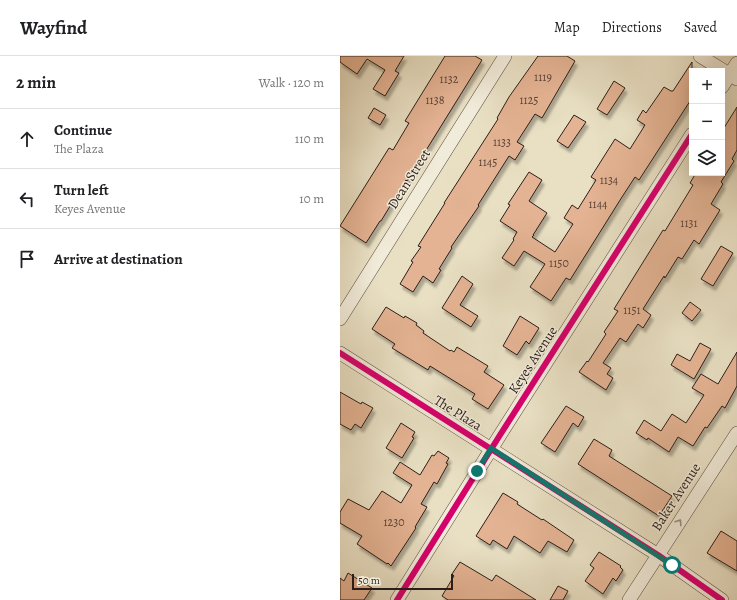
<!DOCTYPE html>
<meta charset="utf-8">
<style>
:root{--surface:#fff;--page:#f2f2f2;--text:#202124;--muted:#757577;--line:#e0e0e0}
body{margin:0;font-family:Alegreya,serif;background:var(--page);color:var(--text)}
.controls{position:absolute;right:12px;top:12px;display:grid;overflow:hidden;border-radius:0px;box-shadow:0 4px 16px #0002}
.controls button{width:36px;height:36px;display:grid;place-items:center;padding:0;border:0;border-bottom:1px solid var(--line);background:var(--surface);color:var(--text);font:20px sans-serif}
.scale{position:absolute;left:12px;bottom:10px;width:101px;box-sizing:border-box;padding-left:4px;border:2px solid #2c1e19;border-top:0;font-size:11px;line-height:14px;white-space:nowrap;color:#2c1e19;-webkit-text-stroke:3px #f1ebd9;paint-order:stroke}
.stop{position:absolute;width:12px;height:12px;margin:-9px;border:3px solid #0f766e;border-radius:50%;background:#fff}
.stop.end{background:#0f766e;border-color:#fff;box-shadow:0 1px 4px #0008}
.list{margin:0;padding:0;list-style:none}
h2{display:flex;justify-content:space-between;align-items:center;height:52px;margin:0;padding:0 16px;font-size:17px}
h2 small{font-size:13px;font-weight:400;color:var(--muted)}
.list li{display:grid;grid-template-columns:26px 1fr auto;gap:12px;align-items:center;box-sizing:border-box;height:60px;padding:0 16px;border-top:1px solid var(--line)}
.list b{display:block;font-size:15px;white-space:nowrap}
.list p{margin:0;font-size:13px;white-space:nowrap;color:var(--muted)}
.list em{font-size:13px;font-style:normal;color:var(--muted)}
.icon{flex:none;width:22px;height:22px;fill:none;stroke:currentColor;stroke-width:2;stroke-linecap:round;stroke-linejoin:round}
.map{position:relative;flex:none;width:397px;height:544px;overflow:hidden}
header{display:flex;align-items:center;gap:24px;box-sizing:border-box;height:56px;padding:0 20px;background:var(--surface);border-bottom:1px solid var(--line)}
header strong{font-size:19px}
nav{display:flex;gap:22px;margin-inline-start:auto;font-size:14px}
main{display:flex}
aside{flex:1;background:var(--surface)}
.map>svg:first-child{display:block}
</style>
<header>
<strong>Wayfind</strong>
<nav><a>Map</a><a>Directions</a><a>Saved</a></nav>
</header>
<main>
<aside>
<h2>2 min<small>Walk · 120 m</small></h2>
<ul class="list">
<li><svg class="icon" aria-label="ahead" viewBox="0 0 24 24"><path d="M12 20V5M6 11l6-6 6 6"/></svg><div><b>Continue</b><p>The Plaza</p></div><em>110 m</em></li>
<li><svg class="icon" aria-label="left" viewBox="0 0 24 24"><path d="M17 20v-9H6M10 6l-5 5 5 5"/></svg><div><b>Turn left</b><p>Keyes Avenue</p></div><em>10 m</em></li>
<li><svg class="icon" aria-label="arrive" viewBox="0 0 24 24"><path d="M6 21V4h12l-3 4 3 4H6"/></svg><div><b>Arrive at destination</b></div></li>
</ul>
</aside>
<div class="map">
<svg width="397" height="544" viewBox="0 0 397 544">
<defs>
<filter id="shadow"><feDropShadow dx="2.5" dy="4.5" stdDeviation="1" flood-color="#0004"/></filter>
</defs>
<rect width="100%" height="100%" fill="#e9e0c4"/>
<filter id="stains"><feTurbulence type="fractalNoise" baseFrequency=".005" numOctaves="4"/><feColorMatrix values="0 0 0 0 .2 0 0 0 0 .09 0 0 0 0 .02 0 0 0 .5 -.17"/></filter>
<radialGradient id="worn" r=".72"><stop offset=".6" stop-color="#630" stop-opacity="0"/><stop offset="1" stop-color="#630" stop-opacity=".3"/></radialGradient>
<path fill="#e4b393" stroke="#2c1e19" filter="url(#shadow)" d="M0,0H64L55,15L59,17L45,40L33,33L45,14L27,3L17,18L0,6Z
M105,0H135L142,4L67,125L66,124L41,165H40L26,187L0,170L49,92L53,94L69,67L65,65Z
M198,0H227L235,5L202,62L195,58L177,86L184,90L175,104L169,100L138,149L139,150L111,191L112,192L99,213L101,214L93,227L83,220L73,236L60,228L73,206L71,205L81,191L78,190L105,147H104L158,63L157,62L169,41Z
M352,6V42L299,124L295,121L282,141L230,224L226,222L211,245L190,231L205,208L184,195L174,210L162,202L174,184L173,183L177,176L160,165L170,149L168,148L189,116L202,124L189,145L207,157L193,179H194L192,181L215,196L233,168L224,162L232,149L238,153L256,124L251,121L275,83L290,93L305,69L297,64L303,54L306,57L324,31L331,35H333Z
M274,25L285,32L267,59L257,53Z
M397,51V94L392,103L394,105L381,126L383,128L371,148L380,154L359,188L354,184L342,203L338,201L325,222L324,220L303,253L311,259L303,272L298,268L286,286L280,282L263,307L271,312L267,318L273,322L266,334L239,316L247,305L248,306L266,278L264,276L278,255L274,253L323,174L325,175L353,129L350,127L356,117H382V75Z
M34,52L46,59L40,69L28,62Z
M234,59L246,66L228,92L217,85Z
M381,190L393,197L373,230L361,223Z
M122,220L133,228L120,249L138,260L131,271L102,252Z
M350,246L361,254L352,265L342,257Z
M46,251L64,262L65,260L77,267L76,269L84,275L83,277L110,295L111,294L114,296L117,291L148,310L144,316L164,329L148,353L132,343L135,338L90,310L88,314L52,292L55,288L32,273Z
M180,260L199,272L189,288L186,285L177,299L163,290Z
M360,287L371,293L354,323L331,309L337,298L350,305Z
M397,296V330L385,352L382,350L367,372L365,371L353,390L338,381L329,396L308,382L307,384L296,377L304,364L321,375L332,358L346,367L364,339L352,332L361,318L378,328Z
M0,336L21,348L22,346L33,352L21,372L15,368L11,374L0,368Z
M226,350L244,361L238,371L233,367L215,396L201,387Z
M61,367L75,376L72,381L74,382L62,402L46,392Z
M254,383L272,394L269,400L332,440L319,460L238,408Z
M98,395L109,402L106,407L108,408L97,428L94,426L81,448L87,451L75,471L76,472L51,510L48,507L47,508L17,488L22,480L0,467V456L8,443L29,454L42,435L61,447L72,429L53,417L60,406L80,419L92,399L94,400Z
M163,437L178,446L177,448L202,464L203,463L234,484L227,496L208,485L200,497L174,480L167,493L153,484L150,489L136,480Z
M381,475L397,485V515L367,497Z
M259,496L281,510L280,511L283,514L276,525L273,522L263,538L245,525L254,512L250,509Z
M120,506L152,525L156,519L196,544H108L102,540L114,520L112,518Z
M8,517L32,532L24,544H0V522L4,525Z
M218,530L228,535L223,544H210Z"/>
<g fill="none" stroke-linecap="round" stroke-linejoin="round">
<g stroke="#5b4e44" stroke-width="14">
<path id="street" d="M360,0L397,23
M382,31L397,7
M0,263L165,0
M0,297L318,499L382,544
M57,544L160,379L352,78
M289,544L397,377"/>
</g>
<use href="#street" stroke="#f1ebd9" stroke-width="13"/>
<g stroke="#f1ebd9" stroke-width="8">
<path id="cycleway" d="M0,297L318,499L382,544
M57,544L160,379L352,78"/>
</g>
<use href="#cycleway" stroke="#d6006c" stroke-width="6"/>
</g>
<defs><path id="oneway-chevron" d="M-2-3.5L2.5 0L-2 3.5" fill="none" stroke-width="1.6" stroke-linecap="round" stroke-linejoin="round"/></defs>
<use stroke="#988f83" href="#oneway-chevron" transform="translate(339 466) rotate(-57)"/>
<g fill="none" stroke-linecap="round" stroke-linejoin="round">
<path stroke="#0f766e" stroke-width="5" d="M137,415L151,392L332,509"/>
</g>
<g text-anchor="middle" dominant-baseline="central" stroke-width="3" stroke-linejoin="round" paint-order="stroke">
<g font-size="12" fill="#5a4338">
<text x="203" y="21">1119</text>
<text x="109" y="23">1132</text>
<text x="95" y="44">1138</text>
<text x="189" y="44">1125</text>
<text x="162" y="86">1133</text>
<text x="148" y="106">1145</text>
<text x="269" y="124">1134</text>
<text x="258" y="148">1144</text>
<text x="349" y="167">1131</text>
<text x="219" y="207">1150</text>
<text x="292" y="254">1151</text>
<text x="54" y="466">1230</text>
</g>
<g font-size="14" fill="#2c1e19" stroke="#f1ebd9">
<text transform="translate(69 123) rotate(-58)">Dean Street</text>
<text transform="translate(193 304) rotate(-57)">Keyes Avenue</text>
<text transform="translate(118 357) rotate(32)">The Plaza</text>
<text transform="translate(336 441) rotate(-57)">Baker Avenue</text>
</g>
</g>
<rect width="100%" height="100%" filter="url(#stains)"/>
<rect width="100%" height="100%" fill="url(#worn)"/>
</svg>
<div class="controls">
<button>+</button>
<button>−</button>
<button><svg class="icon" aria-label="layers" viewBox="0 0 24 24"><path d="M12 4l9 5-9 5-9-5zM3 14l9 5 9-5"/></svg></button>
</div>
<div class="scale">50 m</div>
<div class="stop" style="left:332px;top:509px"></div>
<div class="stop end" style="left:137px;top:415px"></div>
</div>
</main>
